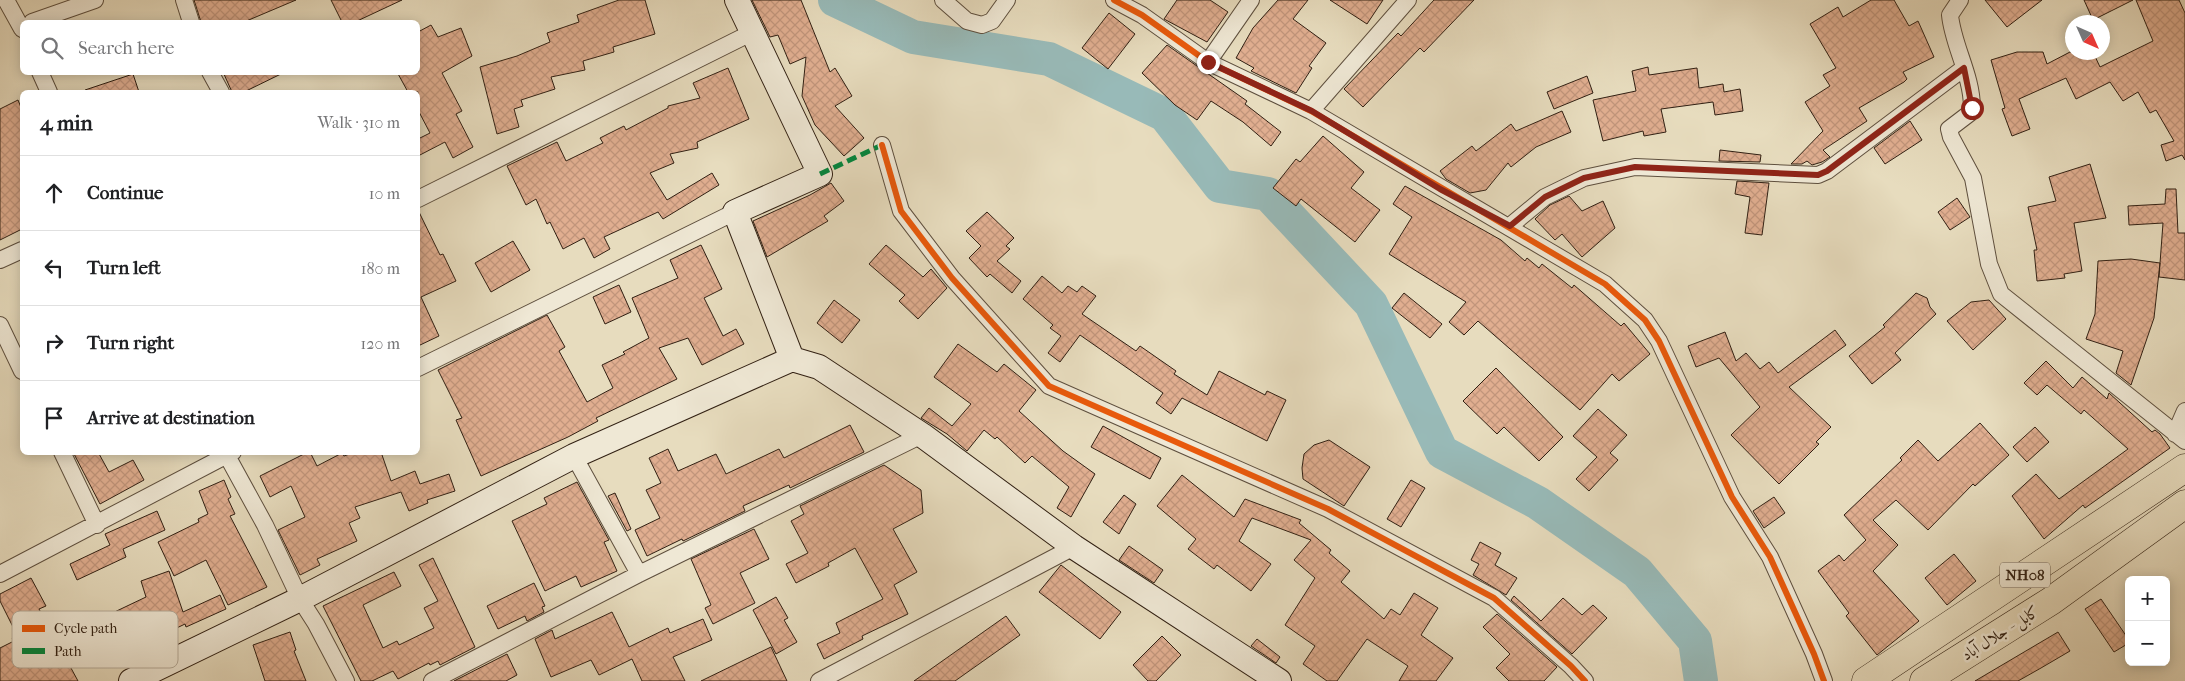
<!DOCTYPE html>
<meta charset="utf-8">
<style>
:root{--surface:#fff;--page:#f6f6f6;--text:#202124;--muted:#757577;--line:#e0e0e0}
body{margin:0;font-family:"IM FELL French Canon",Amiri,serif;background:var(--page);color:var(--text)}
.controls{position:absolute;right:15px;bottom:15px;display:grid;overflow:hidden;border-radius:8px;box-shadow:0 2px 12px #0003}
.controls button{width:45px;height:45px;display:grid;place-items:center;padding:0;border:0;border-bottom:1px solid var(--line);background:var(--surface);color:var(--text);font:25px sans-serif}
.compass{position:absolute;left:2065px;top:15px;width:45px;height:45px;border-radius:50%;background:var(--surface);box-shadow:0 2px 12px #0003;rotate:135deg}
.stop{position:absolute;width:15px;height:15px;margin:-11px;border:4px solid #8f2418;border-radius:50%;background:#fff}
.stop.end{background:#8f2418;border-color:#fff;box-shadow:0 1px 5px #0008}
.list{margin:0;padding:0;list-style:none}
h2{display:flex;justify-content:space-between;align-items:center;height:65px;margin:0;padding:0 20px;font-size:21px}
h2 small{font-size:16px;font-weight:400;color:var(--muted)}
.list li{display:grid;grid-template-columns:32px 1fr auto;gap:15px;align-items:center;box-sizing:border-box;height:75px;padding:0 20px;border-top:1px solid var(--line)}
.list b{display:block;font-size:19px;white-space:nowrap}
.list em{font-size:16px;font-style:normal;color:var(--muted)}
.icon{flex:none;width:28px;height:28px;fill:none;stroke:currentColor;stroke-width:2;stroke-linecap:round;stroke-linejoin:round}
.map{position:relative;flex:none;width:2185px;height:681px;overflow:hidden}
.search{position:absolute;background:var(--surface);box-shadow:0 2px 12px #0003;left:20px;top:20px;width:400px;height:55px;display:flex;align-items:center;gap:12px;box-sizing:border-box;padding:0 18px;border-radius:8px;color:var(--muted);font-size:19px}
.panel{position:absolute;background:var(--surface);box-shadow:0 2px 12px #0003;left:20px;top:90px;width:400px;height:365px;border-radius:8px}
.map>svg:first-child{display:block}
</style>
<div class="map">
<svg width="2185" height="681" viewBox="0 0 2185 681">
<defs>
<pattern id="building-cross-hatch" width="8" height="8" patternUnits="userSpaceOnUse" patternTransform="scale(1.25)"><rect width="8" height="8" fill="#e0ae90"/><path d="M0 0l8 8M0 8l8-8" fill="none" stroke="#c1957b"/></pattern>
</defs>
<rect width="100%" height="100%" fill="#e7dcbe"/>
<filter id="stains"><feTurbulence type="fractalNoise" baseFrequency=".004" numOctaves="4"/><feColorMatrix values="0 0 0 0 .2 0 0 0 0 .09 0 0 0 0 .02 0 0 0 .5 -.17"/></filter>
<radialGradient id="worn" r=".72"><stop offset=".6" stop-color="#630" stop-opacity="0"/><stop offset="1" stop-color="#630" stop-opacity=".3"/></radialGradient>
<g fill="none" stroke-linecap="round" stroke-linejoin="round">
<path stroke="#98bab8" stroke-width="34" d="M835,0L913,37L1049,59L1165,115L1220,186L1268,194L1371,304L1442,452L1538,503L1637,572L1695,641L1701,681"/>
</g>
<path fill="url(#building-cross-hatch)" stroke="#312013" d="M194,0H296L244,22H201Z
M331,0H402L355,22H342Z
M619,0H645L655,34L613,47L614,52L583,61L585,70L551,77L555,89L521,100L523,106L514,109L519,127L497,134L480,67L517,56L550,42L547,33L579,22L577,15Z
M752,0H801L830,72L835,68L852,96L835,106L864,138L844,156L815,125L802,96L806,57L790,64L778,35L770,37Z
M1177,0H1210L1228,12L1207,42L1164,19Z
M1278,0H1308L1293,19L1326,43L1309,66L1312,68L1296,93L1251,71L1254,68L1236,58L1253,28Z
M1330,0H1383L1367,24Z
M1434,0H1474L1424,52L1420,48L1363,107L1344,89L1398,33L1401,36Z
M1871,0H1894L1909,26L1918,21L1934,57L1903,72L1907,79L1904,82L1859,108L1867,121L1823,150L1830,157L1822,162L1812,165L1807,161L1802,164H1791L1823,131L1805,102L1830,86L1823,75L1836,68L1810,24L1838,7L1843,17Z
M1985,0H2042L2007,27Z
M2084,0H2133L2093,20Z
M2136,0H2179L2185,13V160L2182,155L2166,161L2161,145L2174,141L2156,110L2150,113L2138,92L2123,101L2110,82L2076,99L2066,78L2019,99L2030,129L2012,136L2002,109L2005,108L1991,60L2017,52H2043L2047,64L2070,52H2093L2100,67L2153,41Z
M1109,13L1135,34L1108,69L1082,48Z
M431,25L438,37L461,28L472,56L442,73L462,111L456,114L473,147L453,158L445,142L418,156V139L430,133L418,110V92H408L397,72H418V32Z
M1167,45L1247,101L1245,104L1281,132L1271,146L1243,122L1211,101L1197,120L1175,105L1142,73Z
M1648,67L1649,75L1697,68L1699,88L1723,84L1724,92L1740,89L1743,111L1715,115L1713,102L1661,109L1666,132L1644,136L1643,131L1603,141L1593,100L1636,91L1632,71Z
M728,68L749,119L697,142L698,148L670,154L674,163L650,173L667,200L712,173L719,185L663,219L658,212L604,237L610,249L594,258L584,238L563,249L550,222L547,224L536,199L526,205L507,166L557,142L566,161L603,143L600,138L624,126L626,130L668,108V106L700,98L693,83Z
M223,72H285L244,92H232Z
M133,74L139,92H86L85,90Z
M1587,76L1593,93L1554,109L1547,92Z
M18,100L22,110V229L0,240V109Z
M1562,111L1571,132L1536,147L1511,167L1508,163L1486,190L1470,193L1446,179L1440,171L1472,146L1476,151L1511,124L1516,131Z
M1910,121L1922,140L1885,164L1874,148Z
M1323,136L1364,172L1351,188L1380,210L1355,242L1301,199L1296,206L1273,188L1296,159L1300,162Z
M1720,150L1761,155L1760,162L1719,161Z
M2090,164L2106,218L2074,223L2082,271L2064,274L2065,278L2037,281L2034,250H2037L2028,207L2056,201L2049,177Z
M1737,181L1769,183L1762,235L1745,233L1750,197L1735,194Z
M831,183L844,201L824,216L828,221L767,257L753,221L810,195Z
M1405,186L1501,240L1525,261L1527,258L1539,268L1542,264L1572,288L1574,285L1621,326L1624,323L1650,354L1619,381L1612,374L1580,410L1478,321L1464,335L1449,322L1466,302L1389,254L1412,217L1393,204Z
M2166,189H2176L2178,233H2185V280L2159,277L2163,223L2129,225L2128,206L2165,204Z
M1569,196L1582,211L1603,201L1615,228L1582,257L1562,234L1555,240L1535,219L1550,205Z
M1957,198L1970,217L1950,230L1938,212Z
M418,210L440,255L443,254L456,281L421,297L439,336L418,346Z
M987,212L1014,238L1006,246L1010,249L997,261L1021,281L1012,293L990,274L987,277L969,258L981,246L966,231Z
M513,241L530,270L491,292L475,263Z
M701,245L722,289L704,298L723,336L736,329L744,344L702,365L688,338L659,348L677,379L596,418L598,421L568,437L481,476L456,420L462,418L438,370L547,315L565,347L559,351L587,402L613,388L602,365L625,354L623,352L649,338L632,298L678,278L670,260Z
M886,245L923,277L931,269L947,288L918,319L899,301L905,295L869,264Z
M2131,259L2160,263L2154,318L2131,385L2116,373L2123,351L2086,339L2095,314L2098,261Z
M1042,276L1062,293L1068,286L1077,292L1082,286L1096,296L1082,314L1136,351L1140,346L1176,371L1174,374L1207,395L1219,371L1265,395L1267,391L1286,400L1267,441L1182,398L1171,414L1156,403L1163,393L1080,335L1060,362L1048,353L1061,336L1050,328L1053,325L1023,299Z
M619,285L631,312L605,324L593,297Z
M1404,293L1442,324L1430,338L1392,308Z
M1916,293L1927,298L1930,307L1936,314L1895,353L1901,360L1872,384L1849,356L1885,327L1883,325Z
M834,300L860,320L842,343L817,323Z
M1989,300L2006,319L1973,350L1947,321L1971,302Z
M1835,330L1846,345L1789,387L1831,427L1816,442L1819,444L1779,484L1731,435L1760,407L1719,358L1696,367L1688,346L1725,332L1736,361L1746,353L1760,369L1769,362L1778,373Z
M958,344L997,372L1004,364L1036,390L1019,411L1063,451L1095,474L1071,517L1057,508L1069,487L1032,456L1025,463L997,437L995,439L984,430L967,451L947,434L921,418L929,408L952,426L971,404L934,377Z
M2046,361L2073,388L2082,377L2107,399L2109,393L2152,432L2155,430L2160,434L2170,448L2085,508L2083,505L2044,539L2012,496L2036,474L2059,499L2128,449L2084,410L2081,414L2047,385L2037,395L2024,383Z
M1496,368L1563,437L1539,461L1504,427L1497,434L1463,401Z
M1598,409L1627,435L1610,453L1618,460L1589,491L1576,479L1597,457L1573,436Z
M1980,423L2009,455L1975,486L1973,484L1928,530L1896,500L1873,520L1898,545L1873,571L1919,621L1877,655L1846,616L1849,613L1818,571L1839,555L1844,561L1866,540L1844,515L1902,460L1900,458L1918,440L1938,461Z
M850,425L864,452L790,488L789,485L743,506L745,511L683,541L682,539L647,556L635,530L660,518L646,490L661,483L649,458L668,449L678,471L716,454L726,474L779,449L784,458Z
M1103,426L1161,458L1150,479L1091,447Z
M2035,427L2049,442L2027,462L2013,447Z
M1329,440L1370,467L1344,506L1303,479L1302,468L1304,454L1314,445Z
M73,452H98L109,472L133,460L144,480L100,504Z
M308,452H310L317,466L342,453L344,456L355,452H381L391,481L415,471L420,484L449,474L455,491L427,500L428,503L409,511L401,492L355,507L360,518L349,523L357,541L317,559L320,565L300,575L278,530L305,517L291,486L270,497L260,476Z
M884,465L921,490L923,513L893,529L917,572L894,585L908,614L862,636L863,639L824,659L817,644L840,633L836,623L883,599L855,548L828,563L829,566L796,583L786,564L808,553L791,521L804,514L800,506Z
M1182,475L1234,517L1245,499L1301,520L1299,523L1331,550L1329,553L1350,571L1341,582L1384,619L1391,609L1400,615L1414,593L1438,608L1421,635L1453,658L1436,681H1399L1408,666L1367,639L1337,681H1327L1303,664L1315,646L1285,625L1315,578L1294,560L1311,540L1252,518L1239,541L1271,564L1251,591L1217,565L1214,569L1188,549L1196,539L1157,506Z
M224,480L231,497L228,499L235,514L230,516L267,587L228,605L206,560L174,576L158,542L199,522L198,519L208,514L199,491Z
M1411,480L1425,488L1401,527L1387,519Z
M577,482L609,540L604,542L617,571L581,587L576,576L545,591L512,521L547,504L544,498Z
M615,493L631,529L627,531L608,496Z
M1124,495L1136,504L1119,534L1103,522Z
M1774,497L1785,513L1764,528L1753,511Z
M157,511L165,530L123,549L126,557L77,580L70,564L110,545L105,534Z
M754,529L769,559L740,573L755,603L713,624L705,608L711,605L691,559Z
M1480,542L1501,553L1495,565L1517,578L1506,595L1473,575L1479,564L1471,560Z
M1129,546L1163,570L1154,583L1119,560Z
M1954,554L1976,581L1947,605L1925,578Z
M433,558L475,647L440,665L438,661L430,665L429,663L398,679L393,671L372,681H361L323,606L394,572L401,586L363,605L383,648L397,641L399,645L434,628L424,608L438,601L419,565Z
M1061,565L1121,612L1100,639L1039,592Z
M169,571L183,612L220,595L226,609L186,627L185,624L139,646L135,638L98,656L83,627L146,597L141,581Z
M31,578L46,606L39,609L78,681H0V648L14,641L12,638L17,635L0,601V594Z
M534,583L545,606L542,607L544,612L527,621L525,616L498,629L487,606Z
M1514,596L1541,621L1563,598L1582,615L1593,605L1607,618L1572,654L1511,600Z
M776,597L788,618L784,620L797,642L776,654L753,610Z
M2101,599L2129,640V643L2114,652L2085,609Z
M612,612L629,647L668,628L670,633L703,619L712,640L673,657L685,681H642L632,659L599,675L591,660L551,677L535,639L552,630L555,639Z
M1497,614L1557,667L1544,681H1509L1496,668L1510,654L1483,627Z
M1006,616L1020,635L955,681H914Z
M290,632L296,650L294,651L306,681H265L253,645Z
M2058,632L2070,651L2041,668L2018,681H1975Z
M1162,636L1181,655L1156,681H1148L1133,665Z
M1257,639L1280,657L1276,663L1251,646Z
M771,647L787,681H701Z
M507,654L517,675L506,681H454Z"/>
<g fill="none" stroke-linecap="round" stroke-linejoin="round">
<g stroke="#5e4f3e" stroke-width="18">
<path id="street" d="M6,0L22,29
M184,0L191,22
M943,0L967,21L982,25L992,21L1007,0
M1114,0L1142,15L1208,62L1311,111L1605,284L1645,320L1659,341L1732,497L1770,557L1814,654L1824,681
M1960,0L1950,15C1953,46 1972,75 1972,108L1970,113L1949,129L1951,137L1973,178L1989,264L2001,294L2185,441
M32,22L95,0
M1208,62L1251,0
M40,72L49,92
M210,72L221,92
M1311,111L1408,0
M882,145L901,211L952,278L1049,386L1328,509L1494,598L1571,666L1585,681
M418,199L753,32
M1510,226L1545,197L1584,178L1635,167L1818,175L1827,171L1964,68
M0,260L22,250
M0,325L22,371
M418,368L735,212
M2175,434L2185,411
M62,452L97,525
M225,452L265,525L300,599L316,624L346,681
M574,456L639,574
M0,574L233,452
M432,681L639,574L922,435
M819,681L1074,547"/>
</g>
<g stroke="#312013" stroke-width="26">
<path id="secondary" d="M737,0L820,174L735,212L792,359
M131,681L300,599L574,456L792,359L819,367L922,435L1074,547L1279,681"/>
</g>
<g stroke="#312013" stroke-width="29">
<path id="highway" d="M1866,681L2185,468
M1924,681L2051,601L2185,504"/>
</g>
<use href="#street" stroke="#efe8d5" stroke-width="16"/>
<use href="#secondary" stroke="#efe8d5" stroke-width="24"/>
<use href="#highway" stroke="#e7dcbe" stroke-width="28"/>
<path stroke="#00873e" stroke-width="5" stroke-dasharray="10 5" stroke-linecap="butt" d="M820,174L882,145"/>
<g stroke="#efe8d5" stroke-width="9">
<path id="cycleway" d="M1114,0L1142,15L1208,62L1311,111L1605,284L1645,320L1659,341L1732,497L1770,557L1814,654L1824,681
M882,145L901,211L952,278L1049,386L1328,509L1494,598L1571,666L1585,681"/>
</g>
<use href="#cycleway" stroke="#e8590c" stroke-width="6"/>
</g>
<g fill="none" stroke-linecap="round" stroke-linejoin="round">
<path stroke="#8f2418" stroke-width="6" d="M1208,62L1312,111L1440,189L1510,226L1545,197L1584,178L1635,167L1818,175L1827,171L1964,68L1972,108"/>
</g>
<g text-anchor="middle" dominant-baseline="central" stroke-width="5" stroke-linejoin="round" paint-order="stroke">
<rect fill="#efe8d5" stroke="#6a5c4d" stroke-width="1" x="2000" y="562.5" width="50" height="25" rx="4"/>
<g font-size="15" font-weight="bold" fill="#312013">
<text x="2025" y="575">NH08</text>
</g>
<g font-size="16" fill="#312013" stroke="#efe8d5">
<text transform="translate(2000 633) rotate(-32)">کابل - جلال آباد</text>
</g>
</g>
<rect x="12" y="611" width="166" height="57" rx="8" fill="#efe8d5" stroke="#b6ac9b" stroke-width="1"/>
<rect x="22" y="625" width="23" height="7" fill="#e8590c"/>
<rect x="22" y="648" width="23" height="6" fill="#00873e"/>
<g font-size="14" fill="#312013">
<text x="54" y="633">Cycle path</text>
<text x="54" y="656">Path</text>
</g>
<rect width="100%" height="100%" filter="url(#stains)"/>
<rect width="100%" height="100%" fill="url(#worn)"/>
</svg>
<div class="controls">
<button>+</button>
<button>−</button>
</div>
<svg class="compass" viewBox="-18 -18 36 36"><path d="M0-13l5 13h-10z" fill="#e53935"/><path d="M0 13l5-13h-10z" fill="#757577"/></svg>
<div class="stop" style="left:1972px;top:108px"></div>
<div class="stop end" style="left:1208px;top:62px"></div>
<div class="search"><svg class="icon" aria-label="search" viewBox="0 0 24 24"><circle cx="10" cy="10" r="6"/><path d="M15 15l6 6"/></svg>Search here</div>
<section class="panel">
<h2>4 min<small>Walk · 310 m</small></h2>
<ul class="list">
<li><svg class="icon" aria-label="ahead" viewBox="0 0 24 24"><path d="M12 20V5M6 11l6-6 6 6"/></svg><div><b>Continue</b></div><em>10 m</em></li>
<li><svg class="icon" aria-label="left" viewBox="0 0 24 24"><path d="M17 20v-9H6M10 6l-5 5 5 5"/></svg><div><b>Turn left</b></div><em>180 m</em></li>
<li><svg class="icon" aria-label="right" viewBox="0 0 24 24"><path d="M7 20v-9h11M14 6l5 5-5 5"/></svg><div><b>Turn right</b></div><em>120 m</em></li>
<li><svg class="icon" aria-label="arrive" viewBox="0 0 24 24"><path d="M6 21V4h12l-3 4 3 4H6"/></svg><div><b>Arrive at destination</b></div></li>
</ul>
</section>
</div>
